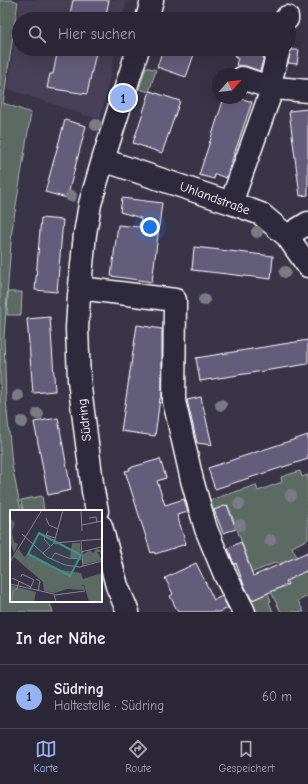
<!DOCTYPE html>
<html lang="de">
<meta charset="utf-8">
<style>
:root{--surface:#2c2737;--page:#342f3f;--text:#f1f3f6;--muted:#a6a5ad;--line:#484452;--accent:#95b2f1}
body{margin:0;font-family:"Comic Neue",sans-serif;background:var(--page);color:var(--text)}
.compass{position:absolute;left:212px;top:68px;width:36px;height:36px;border-radius:50%;background:var(--surface);box-shadow:0 4px 16px #0002;rotate:63deg}
.you{position:absolute;left:150px;top:227px;width:14px;height:14px;margin:-10px;border:3px solid #fff;border-radius:50%;background:#1a73e8;box-shadow:0 0 0 6px #1a73e833}
.badge{display:grid;place-items:center;width:26px;height:26px;border-radius:50%;background:var(--accent);color:#111;font-size:13px;font-weight:700}
.pin{position:absolute;translate:-50% -50%;border:2px solid #fff;box-shadow:0 1px 4px #0006}
.list{margin:0;padding:0;list-style:none}
h2{display:flex;justify-content:space-between;align-items:center;height:52px;margin:0;padding:0 16px;font-size:17px}
h2 small{font-size:13px;font-weight:400;color:var(--muted)}
.list li{display:grid;grid-template-columns:26px 1fr auto;gap:12px;align-items:center;box-sizing:border-box;height:64px;padding:0 16px;border-top:1px solid var(--line)}
.list b{display:block;font-size:15px;white-space:nowrap}
.list p{margin:0;font-size:13px;white-space:nowrap;color:var(--muted)}
.list em{font-size:13px;font-style:normal;color:var(--muted)}
.icon{flex:none;width:22px;height:22px;fill:none;stroke:currentColor;stroke-width:2;stroke-linecap:round;stroke-linejoin:round}
.map{position:relative;flex:none;width:308px;height:612px;overflow:hidden}
.search{position:absolute;background:var(--surface);box-shadow:0 4px 16px #0002;left:12px;right:12px;top:12px;height:44px;display:flex;align-items:center;gap:10px;box-sizing:border-box;padding:0 14px;border-radius:22px;color:var(--muted);font-size:15px}
.sheet{height:116px;background:var(--surface)}
nav{display:flex;justify-content:space-around;align-items:center;box-sizing:border-box;height:56px;border-top:1px solid var(--line);background:var(--surface);font-size:11px;color:var(--muted)}
nav a{display:grid;justify-items:center;gap:2px}
nav .on{color:var(--accent)}
.map>svg:first-child{display:block}
</style>
<div class="map">
<svg width="308" height="612" viewBox="0 0 308 612">
<rect width="100%" height="100%" fill="#3a3449"/>
<filter id="ink" filterUnits="userSpaceOnUse"><feTurbulence type="fractalNoise" baseFrequency=".025" numOctaves="2"/><feDisplacementMap in="SourceGraphic" scale="8" xChannelSelector="R" yChannelSelector="G"/><feConvolveMatrix kernelMatrix="1 2 1 2 8 2 1 2 1" color-interpolation-filters="sRGB"/></filter>
<g filter="url(#ink)">
<path fill="#474058" d="M17,0H127L122,19H19V49H116L100,120L8,89L20,1Z"/>
<path fill="#5b6b63" stroke="#adb5b1" d="M0,0H13L18,2L3,103L31,113L12,230L4,337L6,400L12,465L21,511H11V601H49L53,612H0Z
M146,67L156,70L149,92L139,89Z
M8,292H22L21,315H7Z
M300,471L302,477L308,475V539L292,547L304,572L308,571V596L298,601L304,612H281L271,592L288,585L277,562L242,577L251,601L268,593L271,601L269,602L273,612H249L227,567L248,559L228,505L207,512L204,502L256,485L258,491L282,482L281,477Z
M42,496L44,511H23L21,500Z"/>
<path fill="#645d7b" stroke="#fff" d="M73,0H109L105,19H69Z
M58,49H95V52H96L87,94L47,88L50,74H53Z
M163,49H196L186,77L157,67Z
M236,49H266L260,71L246,66L236,65L238,58H235Z
M291,50H299L297,64L288,63Z
M150,91L180,101L162,153L133,143Z
M224,98H240L252,102L226,178L215,174L214,179L199,175Z
M308,109V195L300,196L289,111Z
M65,120L86,126L67,198L45,192Z
M122,198L162,203L152,282L111,276L118,225L139,227L141,218L120,212Z
M41,218L63,220L57,292L35,290Z
M194,247L273,256L271,279L192,270Z
M50,317L55,391L33,393L27,319Z
M137,325L162,329V398H160L155,436L121,431Z
M308,340V364L200,381L196,358Z
M201,397L212,445L197,443L187,400Z
M58,418L71,490L48,495L34,422Z
M308,435V459L215,489L208,468Z
M160,459L166,478L157,481L165,505L184,499L188,512L177,515L186,544L155,554L154,552L151,553L125,471L130,470L129,468Z
M227,505L236,529L223,533L214,510Z
M241,542L253,576L308,552V570L286,581L288,584L252,600L244,585L236,563L234,564L228,548Z
M196,563L214,600L222,596L228,608L220,612H178L170,596L173,594L165,578Z"/>
<g fill="none" stroke-linecap="round" stroke-linejoin="round">
<g stroke="#fff" stroke-width="25">
<path id="minor" d="M147,19L152,0
M287,19V17
M242,78L269,87
M276,88L269,87L279,49
M103,160L231,203L261,214L287,236L308,266
M231,203L270,95L276,88L308,91
M287,236L308,223
M80,288L175,300L174,401L192,480L206,529L226,577L244,612
M97,511L93,491L79,380L77,328L79,296L85,234L90,204L103,160L138,49
M101,526L117,586L128,612"/>
</g>
<use href="#minor" stroke="#2f2a3d" stroke-width="22"/>
</g>
<g fill="#797b82">
<circle cx="96" cy="125" r="6"/>
<circle cx="71" cy="196" r="6"/>
<circle cx="257" cy="232" r="6"/>
<circle cx="285" cy="272" r="6"/>
<circle cx="204" cy="300" r="6"/>
<circle cx="18" cy="396" r="6"/>
<circle cx="221" cy="405" r="6"/>
<circle cx="38" cy="414" r="6"/>
<circle cx="22" cy="422" r="6"/>
<circle cx="291" cy="495" r="6"/>
<circle cx="239" cy="504" r="6"/>
<circle cx="240" cy="525" r="6"/>
<circle cx="270" cy="540" r="6"/>
</g>
</g>
<g text-anchor="middle" dominant-baseline="central" stroke-width="3" stroke-linejoin="round" paint-order="stroke">
<g font-size="13" fill="#fff" stroke="#2f2a3d">
<text transform="translate(215 198) rotate(20)">Uhlandstraße</text>
<text transform="translate(84 420) rotate(-97)">Südring</text>
</g>
</g>
<g transform="translate(10 510)">
<rect width="92" height="92" fill="#3a3449"/>
<path d="M0,8L5,13L2,22L4,32L8,34L4,43L0,31ZM62,33H70L71,48H60ZM9,39L14,47L19,43L51,60L71,63L73,69L92,63L91,92H79L74,75L71,76H74L75,80L57,79L45,83L34,81L33,72L4,47ZM86,39L92,40V48L90,42H87L92,50L73,55V42L74,44L80,40L83,43ZM0,75L26,82L24,92H0Z" fill="#5b6b63"/>
<path fill="none" stroke="#898592" stroke-width="1" d="M71,0L72,21M36,8L39,15L48,19M79,8L86,7L87,12M72,15L92,11M38,21L36,25L45,28M12,24L37,47L55,55L70,57L92,51M36,25L34,29L40,36M71,32L73,56M44,33L53,0M71,42L91,37M33,43L44,33L92,29M41,49L45,43L58,48L72,49M0,52L32,0M11,67L12,64L24,70L20,79M2,68L21,77M26,69L30,71L28,81M0,74L44,84L46,92M45,85L75,81M2,92L3,81L7,79L9,71"/>
<path fill="#3f918b" fill-opacity="0.15" stroke="#3f918b" stroke-width="2" d="M29,23L71,45L60,66L18,44Z"/>
<rect width="92" height="92" fill="none" stroke="#fff" stroke-width="2"/>
</g>
</svg>
<svg class="compass" viewBox="-18 -18 36 36"><path d="M0-13l5 13h-10z" fill="#e53935"/><path d="M0 13l5-13h-10z" fill="#a6a5ad"/></svg>
<div class="you"></div>
<div class="pin badge" style="left:123px;top:98px">1</div>
<div class="search"><svg class="icon" aria-label="search" viewBox="0 0 24 24"><circle cx="10" cy="10" r="6"/><path d="M15 15l6 6"/></svg>Hier suchen</div>
</div>
<section class="sheet">
<h2>In der Nähe<small></small></h2>
<ul class="list">
<li><span class="badge">1</span><div><b>Südring</b><p>Haltestelle · Südring</p></div><em>60 m</em></li>
</ul>
</section>
<nav>
<a class="on"><svg class="icon" aria-label="map" viewBox="0 0 24 24"><path d="M3 6l6-2 6 2 6-2v14l-6 2-6-2-6 2zM9 4v14M15 6v14"/></svg>Karte</a>
<a><svg class="icon" aria-label="directions" viewBox="0 0 24 24"><path d="M12 3l9 9-9 9-9-9zM9 14v-3h6M13 9l2 2-2 2"/></svg>Route</a>
<a><svg class="icon" aria-label="saved" viewBox="0 0 24 24"><path d="M7 4h10v16l-5-4-5 4z"/></svg>Gespeichert</a>
</nav>
